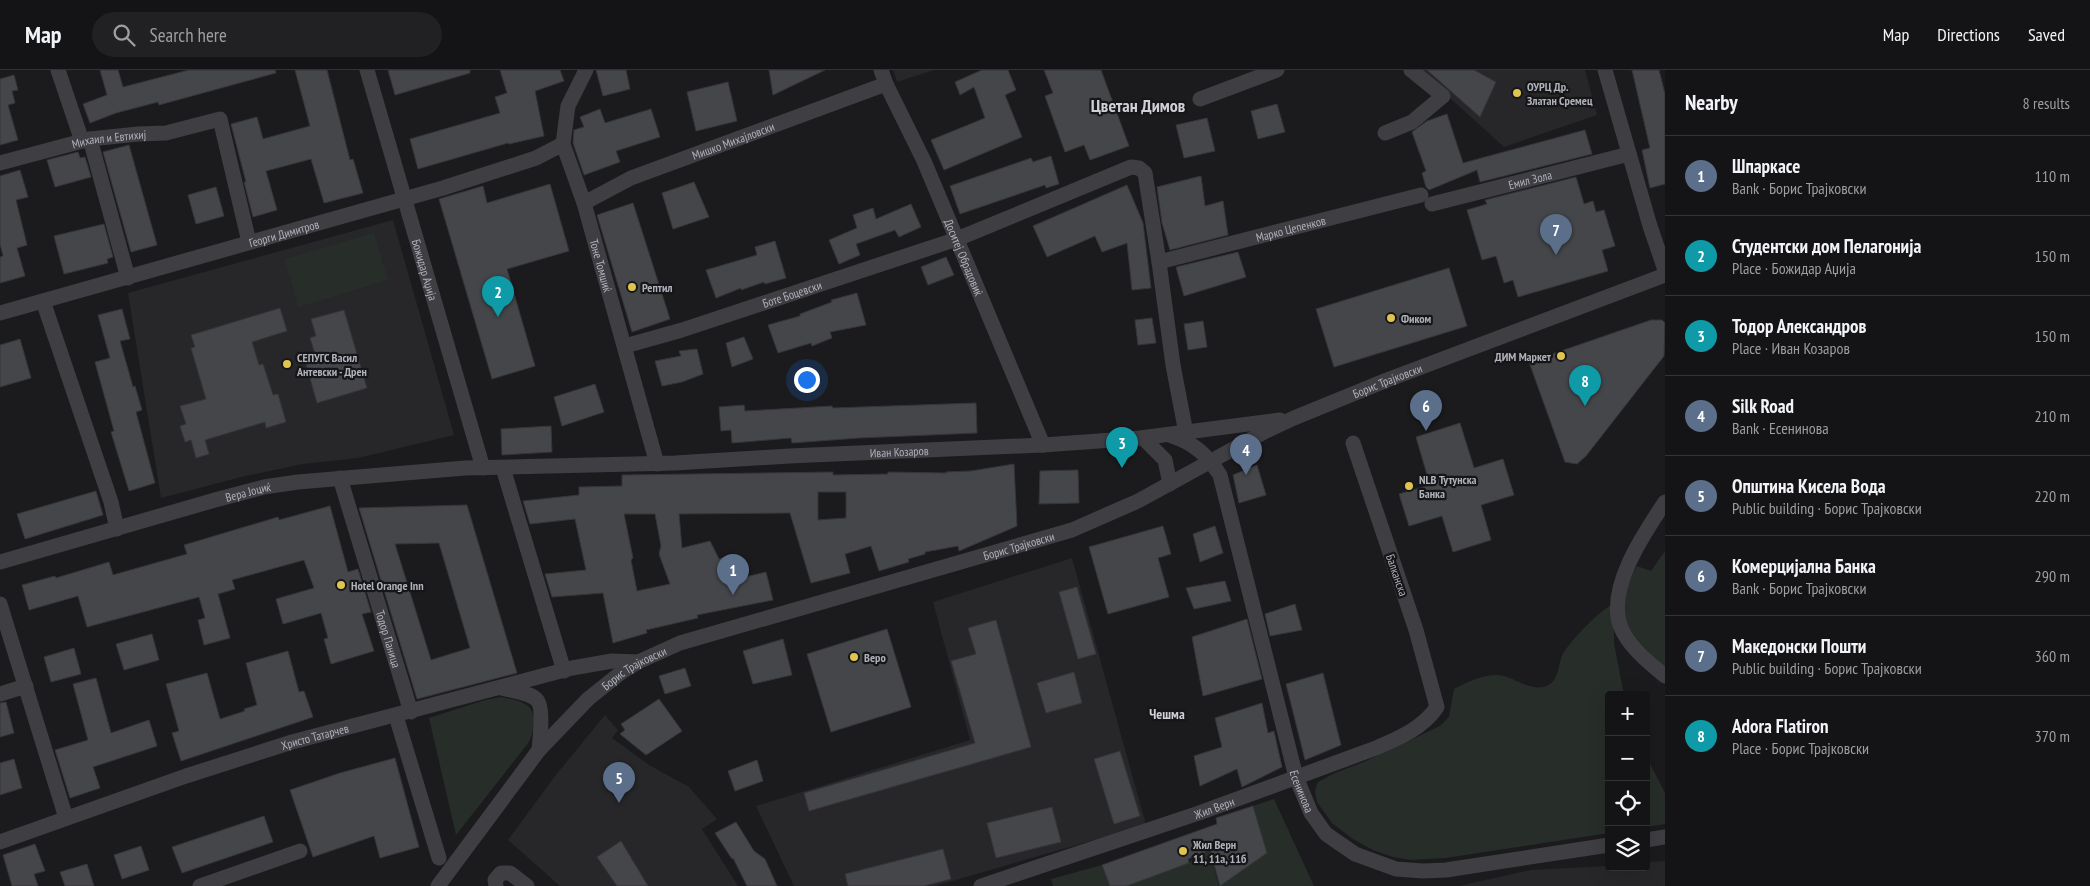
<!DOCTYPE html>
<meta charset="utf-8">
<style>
:root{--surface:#141416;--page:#212123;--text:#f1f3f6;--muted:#9d9ea1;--line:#333335;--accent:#7c3aed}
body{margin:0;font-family:"PT Sans Narrow",sans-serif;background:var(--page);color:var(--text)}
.controls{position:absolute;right:15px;bottom:15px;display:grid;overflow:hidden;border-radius:5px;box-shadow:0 5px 20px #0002}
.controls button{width:45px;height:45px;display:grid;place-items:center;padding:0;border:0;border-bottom:1px solid var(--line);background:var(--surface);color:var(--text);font:25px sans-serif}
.you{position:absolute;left:806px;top:309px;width:18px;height:18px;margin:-12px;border:4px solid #fff;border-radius:50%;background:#1a73e8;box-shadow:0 0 0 8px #1a73e833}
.badge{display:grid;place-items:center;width:32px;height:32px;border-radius:50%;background:var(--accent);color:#fff;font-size:16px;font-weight:700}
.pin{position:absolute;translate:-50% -41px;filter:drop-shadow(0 1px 2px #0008)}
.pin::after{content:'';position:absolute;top:26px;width:18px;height:15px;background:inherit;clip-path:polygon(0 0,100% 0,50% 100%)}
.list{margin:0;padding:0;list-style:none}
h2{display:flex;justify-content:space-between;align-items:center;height:65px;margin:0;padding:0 20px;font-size:21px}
h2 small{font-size:16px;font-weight:400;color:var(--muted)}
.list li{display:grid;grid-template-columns:32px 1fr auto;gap:15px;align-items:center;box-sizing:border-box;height:80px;padding:0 20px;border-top:1px solid var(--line)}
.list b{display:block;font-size:19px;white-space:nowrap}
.list p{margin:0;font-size:16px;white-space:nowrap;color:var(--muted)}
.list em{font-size:16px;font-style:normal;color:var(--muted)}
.icon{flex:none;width:28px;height:28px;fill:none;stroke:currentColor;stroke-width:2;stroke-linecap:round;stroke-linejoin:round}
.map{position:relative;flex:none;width:1665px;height:816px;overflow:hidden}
header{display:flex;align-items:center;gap:30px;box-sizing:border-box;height:70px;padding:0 25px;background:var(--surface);border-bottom:1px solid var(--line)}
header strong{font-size:24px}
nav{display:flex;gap:28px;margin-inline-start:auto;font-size:18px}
.search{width:350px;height:45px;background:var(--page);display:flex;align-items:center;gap:12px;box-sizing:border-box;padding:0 18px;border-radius:28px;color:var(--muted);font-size:19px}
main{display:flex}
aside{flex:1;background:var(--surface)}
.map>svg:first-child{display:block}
</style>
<header>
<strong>Map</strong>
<div class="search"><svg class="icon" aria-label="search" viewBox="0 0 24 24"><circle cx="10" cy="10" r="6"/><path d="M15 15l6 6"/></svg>Search here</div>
<nav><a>Map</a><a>Directions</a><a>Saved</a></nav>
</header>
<main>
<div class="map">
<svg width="1665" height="816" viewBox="0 0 1665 816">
<rect width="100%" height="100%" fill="#1b1b1d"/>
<path fill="#27272a" d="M893,0H934L897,12Z
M1419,0H1585L1597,45L1504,77Z
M393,150L454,365L358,388L303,394L245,406L161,428L128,223Z
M1072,488L1146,755L935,816H794L756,736L970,670L933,532Z
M605,645L618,660L612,668L649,695L689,717L717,749L702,759L738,816H560L508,770L555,706Z
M1665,791V816H1459L1531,800L1609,796V797H1646V792Z"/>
<path fill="#272e29" d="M374,163L388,210L298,237L285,189Z
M1665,481V598C1629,563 1609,546 1637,496L1651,501Z
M1610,536L1614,542V573L1624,625H1609V763L1445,788L1411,790L1393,787L1373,780L1353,769L1332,753L1317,732L1315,721L1318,712L1335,703L1364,692L1440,656L1449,647L1454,619C1467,612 1482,605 1498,605C1514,606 1533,625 1550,614C1559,608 1558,595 1562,586C1568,573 1598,542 1610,536Z
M500,627C531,631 542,641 529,672L456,765L429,648L485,630Z
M1646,686L1665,723V754L1646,757Z
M1274,729L1314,816H1220L1267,783L1253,736Z
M1213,778L1210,782L1219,816H1127L1189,793L1194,787Z
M1102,795L1110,816H1053L1051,809Z"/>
<path fill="#45464a" stroke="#363539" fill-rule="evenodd" d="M100,0H118L123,17L189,0H275L276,3L159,35L158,32L116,43L90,53L83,34L107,25Z
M295,0H327L350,90L353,89L363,123L324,133L311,89L266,101L277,140L253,147L244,112H246L231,54L257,47L263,69L310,56Z
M388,0H470V3L395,25Z
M500,0H560L564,11L535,21L544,66L509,74L508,73L418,99L410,69L500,43L495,27L507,23Z
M596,0H626L630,19L603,26Z
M769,0H825L773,25Z
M982,0H1008L1016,20L1005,25L1022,67L944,100L931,70L985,48L974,17L960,25L955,12Z
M1044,0H1101L1129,76L1090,90L1084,75L1065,82L1045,26L1053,23Z
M1427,0H1474L1496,12L1480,47Z
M1632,0H1659L1665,24V114L1650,118L1642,80L1650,78Z
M14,5L18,20L12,21L15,33L8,35L18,70L0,75V9Z
M728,12L737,51L696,61L687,22Z
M1277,34L1285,62L1258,69L1251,41Z
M600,39L605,53L651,39L660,67L616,81L620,92L584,105L573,73L574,60L584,57L580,47Z
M1447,44L1463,93L1585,60L1592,84L1480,112L1477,100L1429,120L1426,117L1422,103L1426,101L1412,62L1427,51Z
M1207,48L1215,81L1184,88L1176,55Z
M129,75L157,175L131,182L103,82Z
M78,82L80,88L85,87L91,107L55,117L47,90Z
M1051,86L1059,114L1046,118L1045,115L960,144L950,116L1031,88L1033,92Z
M20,100L28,127L16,130L27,175L17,178L25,206L0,213V187L3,186L0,174V106Z
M1201,106L1205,136L1223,131L1228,165L1170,180L1162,153L1157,117Z
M1576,107L1584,134L1593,131L1596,142L1604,140L1615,176L1602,180L1608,201L1518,227L1513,210L1504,213L1496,186L1482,190L1467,140L1487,134L1485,130Z
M694,112L709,147L673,159L662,123Z
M550,114L569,181L507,199L535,296L492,309L439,129L483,116L487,133Z
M1127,115L1143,153L1151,218L1132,220L1127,173L1102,182L1095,166L1047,187L1033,156Z
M216,117L224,146L196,154L188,125Z
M633,133L670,249L632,262L597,145Z
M911,134L921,157L899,167L895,160L856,174L860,185L839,194L829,170L857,158L853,145L873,138L876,149Z
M104,154L113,187L107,189L108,193L64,204L54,166Z
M775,171L786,208L765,214L764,212L741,220V218L716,228L706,200L757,185L755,177Z
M1238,182L1246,207L1184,226L1176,197Z
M946,187L954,205L928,215L921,197Z
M1449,198L1467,256L1334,297L1316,239Z
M857,223L866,255L830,262L832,268L812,276L811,273L778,283L768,255L800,246V244L832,232L831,230Z
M280,238L287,261L252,272L259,295L263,294L273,325L278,324L286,352L266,358L265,352L205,370L209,384L196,388L191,370L185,372L180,356L186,354L180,336L206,329L191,278L195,277L191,265Z
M122,239L130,269L120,271L133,317L135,316L142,340L136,342L155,413L129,421L111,362L114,361L95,292L110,288L98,245Z
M344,240L367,318L317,333L306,294L317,290L310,268L316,266L311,249Z
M1152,248L1156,273L1138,275L1135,250Z
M1651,250H1662L1665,253L1664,286L1586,386L1577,394L1565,392L1529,292Z
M1203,251L1207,277L1188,280L1184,254Z
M744,267L753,289L732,297L726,273Z
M20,269L31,308L0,317V275Z
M697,279L703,304L682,312L662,316L655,291L681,286L679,281Z
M595,314L604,342L562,356L554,327Z
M976,333L977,363L859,368L792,373L791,368L732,373L731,360L721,361L719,337L744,335L745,341L832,336L833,338Z
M1460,353L1474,398L1503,389L1514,425L1481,435L1491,470L1453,482L1442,446L1409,456L1399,424L1430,415L1416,367Z
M551,356L552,382L502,385L501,359Z
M1014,394L1017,456L959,481L958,476L925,482V484L908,489L909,492L879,501L871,476L845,484L850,503L811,513L790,443L679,444L682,478L710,471L719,489L728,486L737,509L766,502L773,530L697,545L698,548L646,560L647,563L613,573L603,523L552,527L545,504L586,500L575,449L530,454L523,431L579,425V417L622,416V405L833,402V405L888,404V402L946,403V402L971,401ZM818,422H846V448L818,450ZM624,444H655L661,476L659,484L670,514L637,521L631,490L633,488Z
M1257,395L1266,425L1239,433L1233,405Z
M1078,400L1079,433L1039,434L1040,401Z
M96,421L103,445L25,469L17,444Z
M467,435L517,603L417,629L359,438ZM439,473L470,578L431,590L395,474Z
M330,436L348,502L358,499L371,542L362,544L374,581L331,594L324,569L328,568L321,543L283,554L276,529L314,518L304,490L232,510L235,519L218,524L230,568L204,575L198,550L205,548L199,527L87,557L78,526L29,540L22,515L55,506L56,508L109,492L113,505L187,484L184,475L278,447L279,450Z
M1163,456L1171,484L1158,488L1169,527L1108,544L1089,477Z
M1215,456L1223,483L1200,492L1193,464Z
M1225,511L1231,531L1194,539L1186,518Z
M1077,517L1096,584L1078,589L1059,522Z
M1295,534L1302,560L1270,566L1265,544Z
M1247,549L1262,609L1203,626L1192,567Z
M996,550L1031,677L809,741L804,723L975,673L951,591L976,584L968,558Z
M887,559L911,637L831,662L807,584Z
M152,564L159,590L124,600L116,574Z
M783,569L792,605L753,614L743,581Z
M74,578L81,604L51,612L44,587Z
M288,581L299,622L304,621L313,647L181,691L172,663L179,661L166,614L207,603L220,649L245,641L244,639L257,635L246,593Z
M685,598L691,616L665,624L659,606Z
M1074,602L1082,633L1046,643L1037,613Z
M1323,603L1341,675L1305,690L1286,614Z
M96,608L111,663L149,650L157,676L93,697L100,718L70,728L55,680L88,670L73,614Z
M659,629L682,661L646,685L620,664L625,660L621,654Z
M6,632L14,663L0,667V633Z
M1262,633L1268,663L1274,661L1282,697L1242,717L1237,699L1200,716L1194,686L1222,677L1215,648Z
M1120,681L1140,746L1114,754L1094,689Z
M395,688L419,777L380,788L374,766L313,787L290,720L340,703Z
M14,689L22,718L0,725V693Z
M757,690L763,711L735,721L728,701Z
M1253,736L1267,783L1220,816L1210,780L1188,789L1189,793L1127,816H1110L1102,795L1217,754L1216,748Z
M1052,737L1061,772L996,788L987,753Z
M264,746L273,772L182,803L172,777Z
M736,752L754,781L765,789L777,816H747L733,788L732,789L715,763Z
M621,771L648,816H617L597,787Z
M35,774L45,801L34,804L38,816H12L3,785Z
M141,776L149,800L122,809L114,785Z
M943,779L951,809L924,816H848L845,804Z
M87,794L94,816H65L60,802Z"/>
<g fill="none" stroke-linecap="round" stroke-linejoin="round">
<g stroke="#3e3e43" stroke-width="15">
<path d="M58,0L82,71"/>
<path id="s1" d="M367,0L483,398"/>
<path id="s2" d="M586,0L568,36L563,74L584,133L657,394"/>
<path id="s3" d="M881,0L886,14L924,91L1043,375"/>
<path d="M1605,0L1650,156L1665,200"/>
<path d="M1200,29L1277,0"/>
<path d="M1385,63L1412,52L1443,26L1411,0"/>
<path d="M90,69L128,208"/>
<path id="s4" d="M0,93L90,69L138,64L166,63L220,49L249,172"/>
<path id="s5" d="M584,133L631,108L886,14"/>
<path id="s6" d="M1432,134L1629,84"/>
<path d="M43,231L111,432L117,459"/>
<path id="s7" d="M0,243L443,118L536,88L563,74"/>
<path id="s8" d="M625,276L682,260L957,169L1131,97L1139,98L1145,103L1159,192"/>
<path id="s9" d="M1186,363L1173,295L1159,192L1421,125"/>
<path id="s10" d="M1172,366C1194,373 1207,385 1220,405L1296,707L1311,743L1326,764L1355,784L1396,799L1423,801L1446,800L1609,775"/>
<path d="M1143,368L1165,390L1170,414"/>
<path d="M503,398L564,601"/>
<path id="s11" d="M340,408L411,642"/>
<path d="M1665,432C1645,462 1607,517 1620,555C1627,575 1649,593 1665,606"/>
<path id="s12" d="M0,492L215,430L264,417L298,412L465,398L675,393L789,386L1043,375L1140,368L1280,350"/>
<path d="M0,534L66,748"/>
<path d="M502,618C512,621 528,622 536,629C544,635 540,669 539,680"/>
<path d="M0,624L26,616"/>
<path d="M396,646L439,788"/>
<path d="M1646,770L1665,767"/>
<path id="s13" d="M0,772L186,706L292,672L572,598L612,591L638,592"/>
<path d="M200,816L300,781"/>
<path id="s14" d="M438,816L539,680L588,629L623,601L638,592L680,573L1072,460L1138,431L1266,361L1294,348L1387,310L1665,205"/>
<path d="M496,816L495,810L501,803H510L527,816"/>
<path id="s15" d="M981,816L1199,743L1376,678C1399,668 1423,658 1437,637L1416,560L1353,373"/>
</g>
</g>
<g fill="#dfc550" stroke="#161618" stroke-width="2">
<circle cx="1517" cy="23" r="5"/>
<circle cx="632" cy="217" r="5"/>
<circle cx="1391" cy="248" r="5"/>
<circle cx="1561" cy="286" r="5"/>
<circle cx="287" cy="294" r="5"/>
<circle cx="1409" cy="416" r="5"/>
<circle cx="341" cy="515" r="5"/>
<circle cx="854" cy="587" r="5"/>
<circle cx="1183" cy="781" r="5"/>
</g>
<g text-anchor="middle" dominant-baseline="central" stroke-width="4.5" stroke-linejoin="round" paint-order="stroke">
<g font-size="12" font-weight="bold" fill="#afb1bb" stroke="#161618" text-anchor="start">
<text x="1527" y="16">ОУРЦ Др.<tspan x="1527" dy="14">Златан Сремец</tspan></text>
<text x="642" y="217">Рептил</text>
<text x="1401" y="248">Фиком</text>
<text x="1551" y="286" text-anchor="end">ДИМ Маркет</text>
<text x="297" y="287">СЕПУГС Васил<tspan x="297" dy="14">Антевски - Дрен</tspan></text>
<text x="1419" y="409">NLB Тутунска<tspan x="1419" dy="14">Банка</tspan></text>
<text x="351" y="515">Hotel Orange Inn</text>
<text x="864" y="587">Веро</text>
<text x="1193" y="774">Жил Верн<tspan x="1193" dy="14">11, 11а, 11б</tspan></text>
</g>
<g font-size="12" fill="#afb1bb" stroke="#161618">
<text stroke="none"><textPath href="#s4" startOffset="112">Михаил и Евтихиј</textPath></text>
<text stroke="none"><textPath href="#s5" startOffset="162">Мишко Михајловски</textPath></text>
<text stroke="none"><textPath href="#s6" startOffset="101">Емил Зола</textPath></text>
<text stroke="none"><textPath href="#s9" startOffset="309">Марко Цепенков</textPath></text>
<text stroke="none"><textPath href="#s7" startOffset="295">Георги Димитров</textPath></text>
<text stroke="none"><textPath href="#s3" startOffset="205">Доситеј Обрадовиќ</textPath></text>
<text stroke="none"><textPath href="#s2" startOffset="206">Тоне Томшиќ</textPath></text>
<text stroke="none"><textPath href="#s1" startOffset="208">Божидар Аџија</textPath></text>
<text stroke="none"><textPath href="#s8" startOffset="175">Боте Боцевски</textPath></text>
<text stroke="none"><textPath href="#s14" startOffset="1106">Борис Трајковски</textPath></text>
<text stroke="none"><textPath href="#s12" startOffset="911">Иван Козаров</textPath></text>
<text stroke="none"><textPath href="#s12" startOffset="258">Вера Јоциќ</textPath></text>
<text stroke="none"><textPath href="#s14" startOffset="701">Борис Трајковски</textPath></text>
<text transform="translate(1397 505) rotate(71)">Балканска</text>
<text stroke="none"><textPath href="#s11" startOffset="168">Тодор Паница</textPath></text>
<text stroke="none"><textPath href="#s14" startOffset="296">Борис Трајковски</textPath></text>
<text stroke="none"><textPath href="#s13" startOffset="332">Христо Татарчев</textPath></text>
<text stroke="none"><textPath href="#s10" startOffset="390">Есенинова</textPath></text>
<text stroke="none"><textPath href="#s15" startOffset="246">Жил Верн</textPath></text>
</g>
<g font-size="14" font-weight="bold" fill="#cfd0d7" stroke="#161618">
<text x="1167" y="644">Чешма</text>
</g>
<g font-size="18" font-weight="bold" fill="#cfd0d7" stroke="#161618">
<text x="1138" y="35">Цветан Димов</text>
</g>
</g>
</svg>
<div class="controls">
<button>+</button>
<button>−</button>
<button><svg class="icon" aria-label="locate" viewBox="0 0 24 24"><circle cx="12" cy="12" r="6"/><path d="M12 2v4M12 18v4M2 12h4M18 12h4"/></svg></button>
<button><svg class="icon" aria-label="layers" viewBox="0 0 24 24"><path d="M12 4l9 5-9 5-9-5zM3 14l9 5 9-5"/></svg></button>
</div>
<div class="you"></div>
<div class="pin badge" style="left:733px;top:525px;background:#5c6f8a">1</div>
<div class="pin badge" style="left:498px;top:247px;background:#0f9aa8">2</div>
<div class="pin badge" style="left:1122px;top:398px;background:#0f9aa8">3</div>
<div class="pin badge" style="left:1246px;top:405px;background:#5c6f8a">4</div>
<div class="pin badge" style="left:619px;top:733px;background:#5c6f8a">5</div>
<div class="pin badge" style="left:1426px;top:361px;background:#5c6f8a">6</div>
<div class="pin badge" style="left:1556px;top:185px;background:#5c6f8a">7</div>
<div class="pin badge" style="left:1585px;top:336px;background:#0f9aa8">8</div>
</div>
<aside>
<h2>Nearby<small>8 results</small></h2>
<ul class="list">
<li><span class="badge" style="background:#5c6f8a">1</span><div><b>Шпаркасе</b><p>Bank · Борис Трајковски</p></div><em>110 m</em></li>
<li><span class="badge" style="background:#0f9aa8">2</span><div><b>Студентски дом Пелагонија</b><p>Place · Божидар Аџија</p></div><em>150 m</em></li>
<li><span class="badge" style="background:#0f9aa8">3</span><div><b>Тодор Александров</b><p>Place · Иван Козаров</p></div><em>150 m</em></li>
<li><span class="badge" style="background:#5c6f8a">4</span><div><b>Silk Road</b><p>Bank · Есенинова</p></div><em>210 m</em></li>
<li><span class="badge" style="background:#5c6f8a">5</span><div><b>Општина Кисела Вода</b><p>Public building · Борис Трајковски</p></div><em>220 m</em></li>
<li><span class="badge" style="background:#5c6f8a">6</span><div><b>Комерцијална Банка</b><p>Bank · Борис Трајковски</p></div><em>290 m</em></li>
<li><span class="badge" style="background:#5c6f8a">7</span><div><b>Македонски Пошти</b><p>Public building · Борис Трајковски</p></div><em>360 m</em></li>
<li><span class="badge" style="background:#0f9aa8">8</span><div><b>Adora Flatiron</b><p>Place · Борис Трајковски</p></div><em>370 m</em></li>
</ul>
</aside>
</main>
